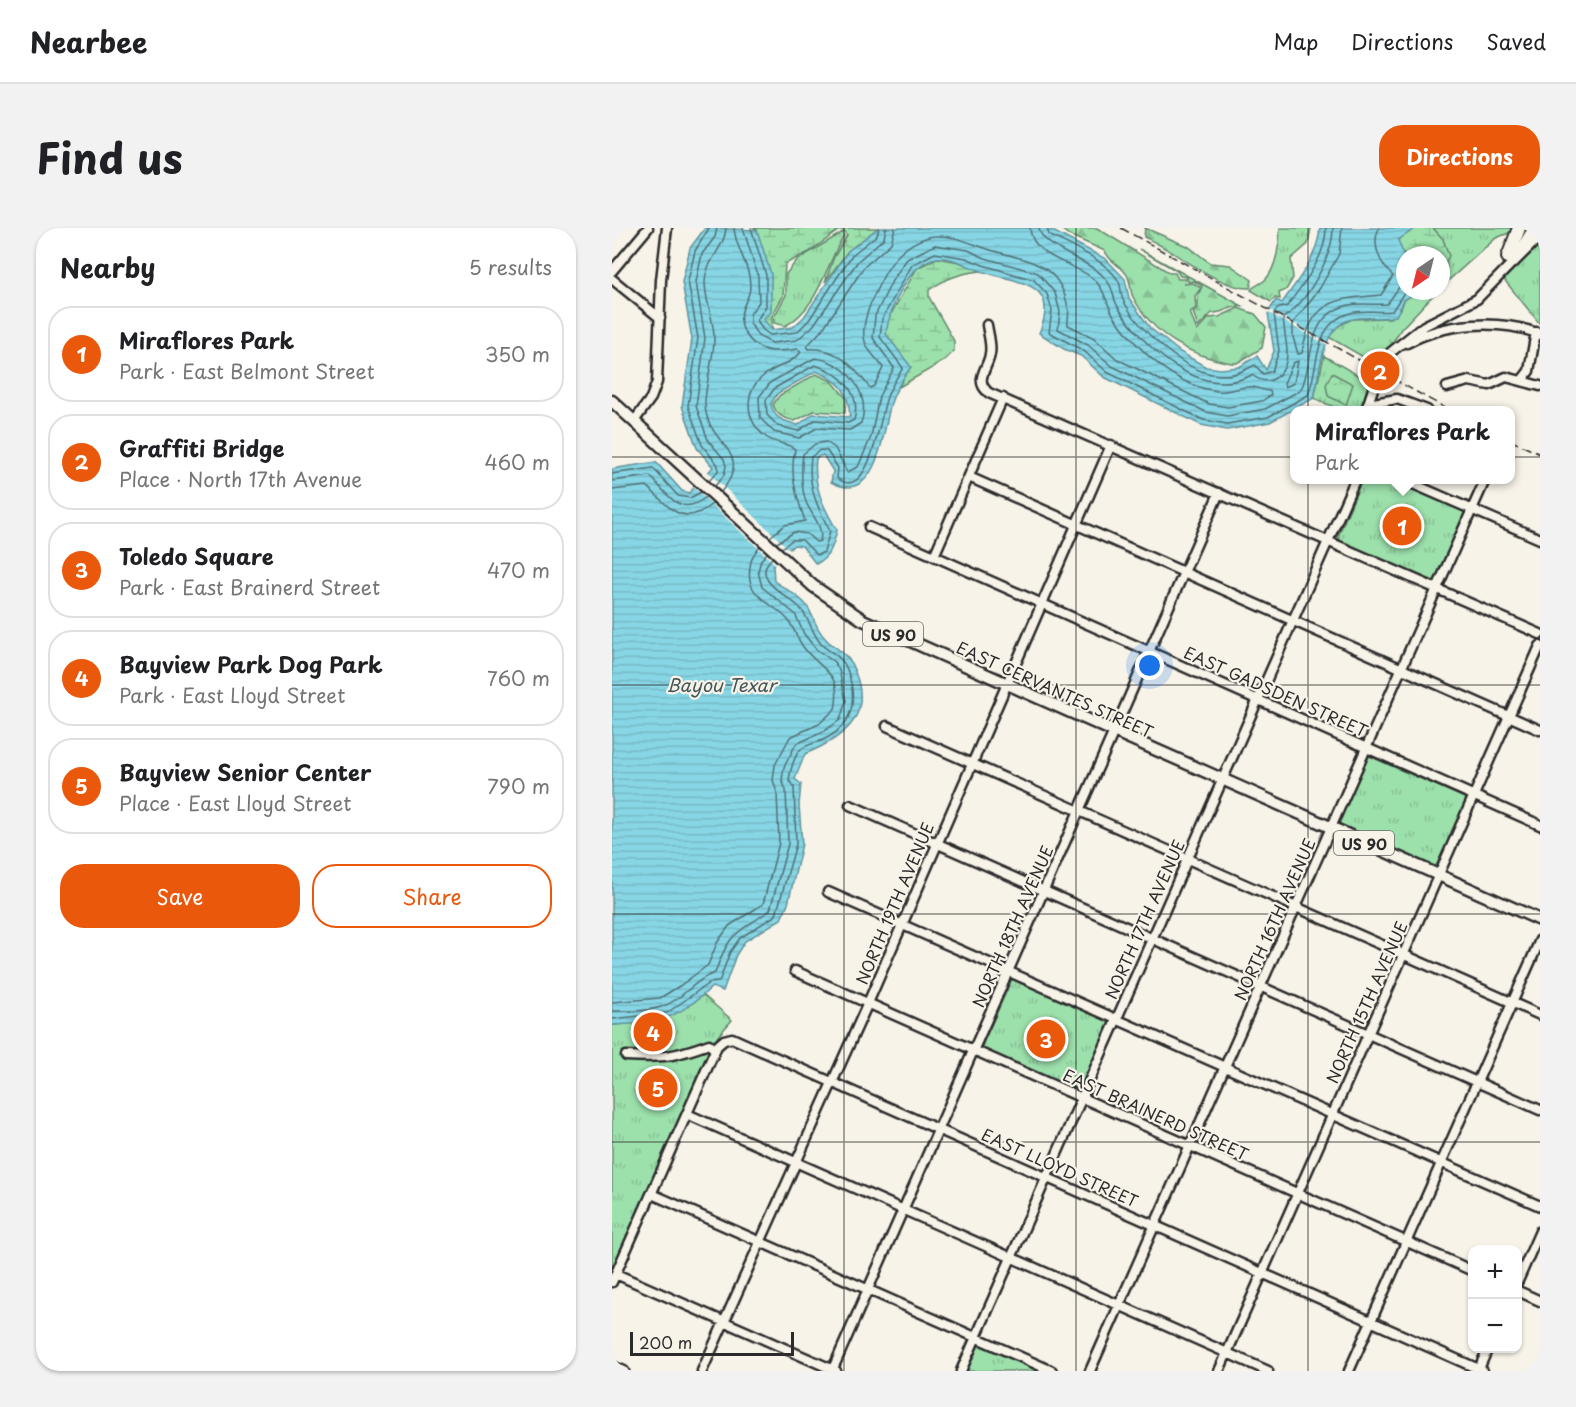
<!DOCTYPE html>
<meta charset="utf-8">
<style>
:root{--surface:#fff;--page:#f2f2f2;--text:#202124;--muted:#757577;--line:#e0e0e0;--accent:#ea580c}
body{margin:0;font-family:"Playpen Sans",sans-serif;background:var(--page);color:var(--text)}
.controls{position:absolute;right:18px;bottom:18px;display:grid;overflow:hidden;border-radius:12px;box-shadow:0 2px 4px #0004}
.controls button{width:54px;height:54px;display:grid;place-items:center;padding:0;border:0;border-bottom:2px solid var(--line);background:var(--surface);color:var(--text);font:30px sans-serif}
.compass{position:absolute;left:784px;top:18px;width:54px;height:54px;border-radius:50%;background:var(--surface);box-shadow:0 2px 4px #0004;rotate:215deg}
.scale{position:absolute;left:18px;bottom:15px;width:164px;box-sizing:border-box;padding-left:6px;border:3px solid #2b2b2b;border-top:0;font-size:16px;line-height:21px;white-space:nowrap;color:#2b2b2b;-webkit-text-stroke:4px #f7f3e8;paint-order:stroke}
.you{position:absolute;left:538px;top:438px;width:21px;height:21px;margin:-15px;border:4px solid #fff;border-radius:50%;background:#1a73e8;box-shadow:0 0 0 9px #1a73e833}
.badge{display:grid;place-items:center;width:39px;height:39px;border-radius:50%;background:var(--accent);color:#fff;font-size:20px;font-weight:700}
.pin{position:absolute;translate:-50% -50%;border:3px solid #fff;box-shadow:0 2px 6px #0006}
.popup{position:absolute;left:678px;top:178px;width:225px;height:78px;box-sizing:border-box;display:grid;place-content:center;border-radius:12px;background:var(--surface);filter:drop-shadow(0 2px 4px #0005);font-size:20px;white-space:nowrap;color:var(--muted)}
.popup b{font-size:22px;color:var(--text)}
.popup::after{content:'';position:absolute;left:50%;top:100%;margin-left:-12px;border:12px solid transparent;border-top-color:var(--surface)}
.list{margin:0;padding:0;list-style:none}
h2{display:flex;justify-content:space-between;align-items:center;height:78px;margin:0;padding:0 24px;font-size:26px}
h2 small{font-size:20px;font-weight:400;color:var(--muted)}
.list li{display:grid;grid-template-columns:39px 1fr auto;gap:18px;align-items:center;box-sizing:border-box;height:96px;margin:0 12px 12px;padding:0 12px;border:2px solid var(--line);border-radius:24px}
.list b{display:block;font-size:22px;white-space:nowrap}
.list p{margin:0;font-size:20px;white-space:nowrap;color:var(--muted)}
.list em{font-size:20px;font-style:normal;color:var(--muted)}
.actions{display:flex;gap:12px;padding:18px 24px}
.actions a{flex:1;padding:14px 0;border:2px solid var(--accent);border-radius:24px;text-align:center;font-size:21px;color:var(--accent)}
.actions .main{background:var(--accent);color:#fff}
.map{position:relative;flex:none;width:928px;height:1143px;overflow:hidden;border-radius:24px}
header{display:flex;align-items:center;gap:36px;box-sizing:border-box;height:84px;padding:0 30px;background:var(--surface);border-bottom:2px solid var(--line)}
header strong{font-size:28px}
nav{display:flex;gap:33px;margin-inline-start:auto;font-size:21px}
.intro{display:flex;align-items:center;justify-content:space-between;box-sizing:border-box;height:144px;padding:0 36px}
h1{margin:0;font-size:42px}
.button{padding:15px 27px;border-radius:24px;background:var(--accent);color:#fff;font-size:21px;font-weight:700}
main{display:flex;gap:36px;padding:0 36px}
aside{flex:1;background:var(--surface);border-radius:24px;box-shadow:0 2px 4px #0004}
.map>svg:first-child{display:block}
</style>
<header>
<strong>Nearbee</strong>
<nav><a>Map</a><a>Directions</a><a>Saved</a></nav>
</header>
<div class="intro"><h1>Find us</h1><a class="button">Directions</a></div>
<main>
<aside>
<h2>Nearby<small>5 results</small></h2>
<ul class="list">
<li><span class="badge">1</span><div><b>Miraflores Park</b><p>Park · East Belmont Street</p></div><em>350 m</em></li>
<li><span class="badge">2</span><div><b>Graffiti Bridge</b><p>Place · North 17th Avenue</p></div><em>460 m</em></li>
<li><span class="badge">3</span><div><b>Toledo Square</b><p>Park · East Brainerd Street</p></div><em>470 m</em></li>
<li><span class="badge">4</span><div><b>Bayview Park Dog Park</b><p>Park · East Lloyd Street</p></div><em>760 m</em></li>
<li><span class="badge">5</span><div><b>Bayview Senior Center</b><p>Place · East Lloyd Street</p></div><em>790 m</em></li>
</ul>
<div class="actions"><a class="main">Save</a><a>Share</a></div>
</aside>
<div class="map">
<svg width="928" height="1143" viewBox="0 0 928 1143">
<defs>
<pattern id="grass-tufts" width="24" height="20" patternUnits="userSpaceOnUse" patternTransform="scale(1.5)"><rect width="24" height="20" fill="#9ce0ac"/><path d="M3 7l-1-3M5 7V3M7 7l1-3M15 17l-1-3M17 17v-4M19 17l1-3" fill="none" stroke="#87c094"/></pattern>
<pattern id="forest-firs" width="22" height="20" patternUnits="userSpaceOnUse" patternTransform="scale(1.5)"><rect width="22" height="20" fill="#9ce0ac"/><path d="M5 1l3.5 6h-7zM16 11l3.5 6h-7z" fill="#87c094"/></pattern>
<pattern id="wetland-marsh" width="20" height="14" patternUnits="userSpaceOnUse" patternTransform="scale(1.5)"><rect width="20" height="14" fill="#9ce0ac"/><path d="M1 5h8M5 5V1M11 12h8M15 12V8" fill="none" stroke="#87c094"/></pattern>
<pattern id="water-rules" width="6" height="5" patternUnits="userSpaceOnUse" patternTransform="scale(1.5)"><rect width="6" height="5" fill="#87d6e5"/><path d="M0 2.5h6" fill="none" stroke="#75b8c5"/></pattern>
</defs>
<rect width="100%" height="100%" fill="#f7f3e8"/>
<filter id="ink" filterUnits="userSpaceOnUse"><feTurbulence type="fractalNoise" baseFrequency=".0167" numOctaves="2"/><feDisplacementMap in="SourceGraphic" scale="12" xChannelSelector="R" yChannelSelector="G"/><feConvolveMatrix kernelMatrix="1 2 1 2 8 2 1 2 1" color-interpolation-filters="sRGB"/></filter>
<g filter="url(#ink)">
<path fill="url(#grass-tufts)" stroke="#64866c" stroke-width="1.5" d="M668,0H699L696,16L679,31L681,50L674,62L667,65L668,71L663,70L659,74L639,62C643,56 649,57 654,51C664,40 668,15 668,0Z
M804,0H910L884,10L829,59V27H793V30L785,12Z
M231,4L232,7C214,37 206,81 173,98L162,95V89L174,67V46L185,32Z
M928,10V96L890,49Z
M798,63H825L789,101L767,138L715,108L722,100L740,91L778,90L789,81L792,72L800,67Z
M712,128L758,154L748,182H728L702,170Z
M750,252H781L856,284L823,356L727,314L726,308Z
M757,528L857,572L825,640L726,595Z
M401,749L501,793L468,866L368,822Z
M91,767L120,792L106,808L0,1045V797C30,796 68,788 91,767Z
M367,1115L431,1143H355Z"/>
<path fill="url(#forest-firs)" stroke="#64866c" stroke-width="1.5" d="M448,0H485L558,45H563L566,51H574L572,56L581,55L589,60L583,68L584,80L578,84L585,103L597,90L607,89L626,80L643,86L654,99L650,120L625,135H619C578,128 541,107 521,69C518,63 519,54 515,47C509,37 497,34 493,23L457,7Z
M533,0L577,19L598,35L618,37L640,52L638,60C609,62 561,21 532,9Z
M527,21L632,79C620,76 611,86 600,85L586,99L581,84L586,80V68L590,58L582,53L576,54L575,49L568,48L565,43Z"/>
<path fill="url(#wetland-marsh)" stroke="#64866c" stroke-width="1.5" d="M142,0H266L236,23L213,54L222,29L235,7L232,2H227L197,24L173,36L171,68L160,88V102L151,91L154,86L145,2Z
M804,0H821L831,11L837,28L829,43V27H793V30L785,12Z
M325,30L353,35L369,43C349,45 332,51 317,62V69L342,113V123L332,133L287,159L291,151L274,106L275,93L305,40Z
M720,145L741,156L734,177L716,168L714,157Z
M204,146L220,153L234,170L233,185L202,183L183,193C172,190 164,188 161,176L168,167Z"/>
<path fill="url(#water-rules)" stroke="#62929b" stroke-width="1.5" fill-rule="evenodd" d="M93,0L145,2L159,46V84L151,91L160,102L181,99L192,89L236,23L266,0H435L494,31L513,51L517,70L538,100L568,124L594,139L609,141L627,139L645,128L654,142L662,123L656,85L664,72L670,75C686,52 706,28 708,0H804L786,12L793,30V63H798L800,67L792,72L784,88C770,92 755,88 741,91C709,97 708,144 702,170L658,194L615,202L589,197L492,149L469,128L452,121L427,105C450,53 404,55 369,43C356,39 340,28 325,30C297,34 277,82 274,106L299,139C292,149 284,160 280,172C271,198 267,280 219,254L221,243L211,227L204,230C201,258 211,279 225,302C221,318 219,328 204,336L190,318L182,317L161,337L162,353C172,360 188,368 195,378C202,389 204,401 213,410C221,420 233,423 239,435C264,485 236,508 193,526L183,551L189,556L187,577L190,616L176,676L169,691L133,713L124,727L111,763L100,759C64,792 48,795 0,797V241L44,234L70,263L77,265L101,239L85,220L70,178L80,111L70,54L78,20ZM204,143C229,154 236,161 238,189L201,186L186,197C172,193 161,191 159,175L166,165Z"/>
<path fill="#f7f3e8" d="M655,80L717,115V118L653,83Z
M94,242L180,324L165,338L81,259Z"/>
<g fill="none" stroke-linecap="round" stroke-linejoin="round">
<path stroke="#506f75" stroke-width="1.5" d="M97,0L83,23L76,53L86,110L76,178L90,217L106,237V243L97,253
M122,0C123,17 134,32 137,48C141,71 131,71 129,88C128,94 130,100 133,105C146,127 164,124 186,121L189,124C181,135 165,138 154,146C130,163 133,193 154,209C163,216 176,215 183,221C177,248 185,269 193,293L173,297L158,309
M131,0L146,48L147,74L138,86V95L146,108L160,115L185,112L201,98L246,33L272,10L274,0
M139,0L154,47V78L145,92L151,102L158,107L185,104L197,92L240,27L265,7L267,0
M283,0L279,15L252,39L210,102L195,118L197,121C225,119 242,139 258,160L262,158L271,140C265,130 253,121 252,109C249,88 274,36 291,23C298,16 314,8 324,8C345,7 363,18 382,23C418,33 448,36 456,80C458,86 455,92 456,97L482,110L505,131L597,176L616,179L650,173L659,167L658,163C651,163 647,160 641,159C631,157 616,165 605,163C563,158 527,123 504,91C493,76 494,60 479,49C460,35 419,28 418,0
M427,0C428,19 476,32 490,47C504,61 498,65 506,79C532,120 588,173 640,147C660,162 676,144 675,122C674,112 672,100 671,90C695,75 721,28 721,0
M435,0L437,7C460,19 491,30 506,52C510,58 508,68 512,74C528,103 574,146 608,147C622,148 631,143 643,137L651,146L660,143L667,123L662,85L665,81L675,78C692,55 714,29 714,0
M730,0L727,26L708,60L681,95V109L686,126L690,125C699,72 722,71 769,67L781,48C768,36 759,17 767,0
M203,130C233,133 260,165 249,195L238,202L205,200L187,210L162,204L148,190L147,169L159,154Z
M686,133L682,155L673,159L672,155L681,135Z
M203,137C228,144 250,165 242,192L236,195L203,192L186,203L166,198L155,187L154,172L163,160Z
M0,246L41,240L66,268L78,270L89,264
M0,253L38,248C56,266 67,291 94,269
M103,258L112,247L114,238L112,231L96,212L84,178L93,110L84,54L90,26L103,9L105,0
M0,262L35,258C56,278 71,302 101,275
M109,264C144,222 94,218 93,176C93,156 101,134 102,113C103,93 93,74 93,54C93,33 113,20 114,0
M165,315L182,304L195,306L204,314L208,313C212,298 199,287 194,274C189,260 189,240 191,226L203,216L214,214L223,220L235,244L246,239L259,209L267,168L282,140L261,110L263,88L280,53L295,31L323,17L356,22L373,30L426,45L443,65L448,84L446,101L476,117L500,138L594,184L615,188L653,181L689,162C703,130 693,87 737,77C749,75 763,77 775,76L793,51
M170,320L180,312H190L205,327L212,324L218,303C205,279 195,257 199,229L208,222L215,223L226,240L225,250C258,277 269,183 275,169C278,159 285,149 291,140L268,109L270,91L300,37L323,25L354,30L371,37L422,52L435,66L440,82L437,104L472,123L495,144L591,192L615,196L656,189L696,167C708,137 700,96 738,85C751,81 766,85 780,83L793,63
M0,774L48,770L69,757L96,737L105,715L117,698L151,676L167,615L165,565L161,552L163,537L178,509L207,496L223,481C231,444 209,443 192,420C185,411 182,400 176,392C160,373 133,370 138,339C139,330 142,325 148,318
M0,783C16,783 36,784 52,778C71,771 83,751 103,745C118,702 124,707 158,682L176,616L174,562L170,552L172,539L184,516L211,504L228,492L234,473L227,442L222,434L204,421L192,406L183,386L150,359L146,343L149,332L155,325
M0,791L55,785L97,755L107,754L118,724L128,710L164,687L184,616L182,559L177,552C178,543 182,529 188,522C194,516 206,515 213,511C243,496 245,469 235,441C230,428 218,425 209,416C200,405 197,390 188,380C176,367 137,352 160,330"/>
<g stroke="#2b2b2b" stroke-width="13">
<path id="minor" d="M0,43L36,0
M0,51L48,90
M375,97C376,105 380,117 378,126C376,141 361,152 377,165L928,406
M795,115C834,94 887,91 928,106
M910,152L917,143L924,104
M835,159L857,153L877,157L894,149L928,158
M756,176L785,171L815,182
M754,182L764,152L779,124L812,98L865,71L901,34L917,6L924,0
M23,192L39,170L45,154L49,52L55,0
M357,249L928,502
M792,252L928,311
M257,299L928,597
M322,328L391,170
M275,498L928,787
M238,577L928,882
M216,664L928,978
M183,743L861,1043
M14,828C52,830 61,829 97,816L103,822
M75,886L656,1143
M40,966L440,1143
M4,1046L224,1143
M906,1053L928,1003
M0,1054L105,818L112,812L120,810L871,1143
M906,1063L928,1073
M0,1138L12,1143
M867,1141L876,1120
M90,1143L256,775L499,217
M220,1143L607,265
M349,1143L743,252
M478,1143L873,252
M607,1143L928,418
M737,1143L928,712"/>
</g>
<g stroke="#2b2b2b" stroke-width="15">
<path id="major" d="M901,34L928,7
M0,173L201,358L251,392L928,692"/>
</g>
<g stroke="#2b2b2b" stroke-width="16">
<path id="highway" d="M896,29L907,0"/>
</g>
<use href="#minor" stroke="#f7f3e8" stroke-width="8"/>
<use href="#major" stroke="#f7f3e8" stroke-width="10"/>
<use href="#highway" stroke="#f7f3e8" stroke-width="12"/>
<path stroke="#2b2b2b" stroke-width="1.5" stroke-dasharray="9 4.5" stroke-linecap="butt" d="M509,0L837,182
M898,212L928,226"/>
</g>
</g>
<path fill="none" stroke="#2b2b2b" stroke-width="1.5" stroke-opacity="0.55" d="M232,0V1143M464,0V1143M696,0V1143M0,229H928M0,457H928M0,686H928M0,914H928"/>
<g text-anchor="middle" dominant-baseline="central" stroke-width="4.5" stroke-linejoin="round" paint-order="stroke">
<g fill="#f7f3e8" stroke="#686764" stroke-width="1.5">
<rect x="251" y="394" width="60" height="24" rx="4.5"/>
<rect x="722" y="603" width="60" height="24" rx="4.5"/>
</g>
<g font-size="15" font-weight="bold" fill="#2b2b2b">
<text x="281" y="406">US 90</text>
<text x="752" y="615">US 90</text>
</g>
<g font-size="16" fill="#2b2b2b" stroke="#f7f3e8">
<text transform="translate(443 461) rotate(24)">EAST CERVANTES STREET</text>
<text transform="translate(664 463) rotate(24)">EAST GADSDEN STREET</text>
<text transform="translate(282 675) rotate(-67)">NORTH 19TH AVENUE</text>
<text transform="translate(532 691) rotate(-66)">NORTH 17TH AVENUE</text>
<text transform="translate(662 691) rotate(-66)">NORTH 16TH AVENUE</text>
<text transform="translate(400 698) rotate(-66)">NORTH 18TH AVENUE</text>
<text transform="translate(754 774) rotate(-66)">NORTH 15TH AVENUE</text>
<text transform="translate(544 886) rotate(24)">EAST BRAINERD STREET</text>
<text transform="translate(448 939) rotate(24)">EAST LLOYD STREET</text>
</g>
<g font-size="18" font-style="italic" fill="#42565a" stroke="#f7f3e8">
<text x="109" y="456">Bayou Texar</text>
</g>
</g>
</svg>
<div class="controls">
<button>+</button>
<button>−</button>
</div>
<svg class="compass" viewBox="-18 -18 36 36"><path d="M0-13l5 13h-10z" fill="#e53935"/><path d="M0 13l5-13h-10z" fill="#757577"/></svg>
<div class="scale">200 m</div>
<div class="you"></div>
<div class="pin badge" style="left:790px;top:298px">1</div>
<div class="popup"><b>Miraflores Park</b>Park</div>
<div class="pin badge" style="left:768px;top:143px">2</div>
<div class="pin badge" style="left:434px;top:811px">3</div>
<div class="pin badge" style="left:41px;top:804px">4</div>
<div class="pin badge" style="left:46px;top:860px">5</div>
</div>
</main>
